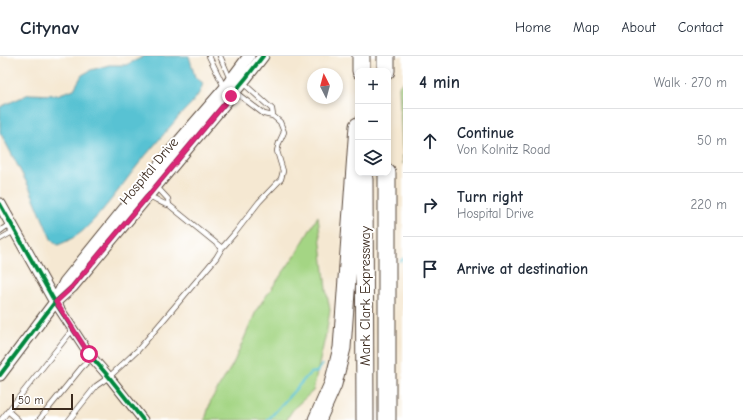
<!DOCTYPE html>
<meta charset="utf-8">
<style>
:root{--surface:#fff;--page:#f6f6f7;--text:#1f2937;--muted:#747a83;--line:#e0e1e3}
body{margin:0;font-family:"Comic Neue",sans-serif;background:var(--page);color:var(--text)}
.controls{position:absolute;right:12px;top:12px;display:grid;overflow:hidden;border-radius:8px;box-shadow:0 2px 6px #0003}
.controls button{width:36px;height:36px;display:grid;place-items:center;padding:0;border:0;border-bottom:1px solid var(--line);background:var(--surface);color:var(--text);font:20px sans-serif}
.compass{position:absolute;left:307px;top:12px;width:36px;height:36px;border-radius:50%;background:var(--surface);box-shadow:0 2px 6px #0003;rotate:354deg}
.scale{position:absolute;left:12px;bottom:10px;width:61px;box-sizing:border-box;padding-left:4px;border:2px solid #3b2a1e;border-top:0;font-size:11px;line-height:14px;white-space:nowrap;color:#3b2a1e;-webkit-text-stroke:3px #fff;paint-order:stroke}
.stop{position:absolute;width:12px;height:12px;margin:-9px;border:3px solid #db2777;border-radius:50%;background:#fff}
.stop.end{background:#db2777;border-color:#fff;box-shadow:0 1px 4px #0008}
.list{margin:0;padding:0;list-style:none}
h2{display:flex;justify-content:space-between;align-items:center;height:52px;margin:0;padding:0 16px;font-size:17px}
h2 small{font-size:13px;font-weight:400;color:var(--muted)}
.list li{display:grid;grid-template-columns:26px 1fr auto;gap:12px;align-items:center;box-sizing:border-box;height:64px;padding:0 16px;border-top:1px solid var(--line)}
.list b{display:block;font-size:15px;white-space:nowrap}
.list p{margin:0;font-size:13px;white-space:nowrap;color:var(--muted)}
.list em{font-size:13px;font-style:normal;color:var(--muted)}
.icon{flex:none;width:22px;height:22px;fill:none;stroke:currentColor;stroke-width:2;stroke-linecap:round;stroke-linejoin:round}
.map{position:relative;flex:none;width:403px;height:364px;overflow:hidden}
header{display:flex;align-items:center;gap:24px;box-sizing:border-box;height:56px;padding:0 20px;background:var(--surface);border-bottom:1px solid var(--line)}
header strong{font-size:19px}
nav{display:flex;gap:22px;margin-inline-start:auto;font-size:14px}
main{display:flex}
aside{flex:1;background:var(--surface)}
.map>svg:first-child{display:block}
</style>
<header>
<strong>Citynav</strong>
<nav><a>Home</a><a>Map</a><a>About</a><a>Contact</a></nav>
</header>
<main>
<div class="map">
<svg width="403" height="364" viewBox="0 0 403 364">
<rect width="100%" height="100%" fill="#fff"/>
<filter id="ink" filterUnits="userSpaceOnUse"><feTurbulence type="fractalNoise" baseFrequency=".025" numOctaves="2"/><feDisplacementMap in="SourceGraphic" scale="8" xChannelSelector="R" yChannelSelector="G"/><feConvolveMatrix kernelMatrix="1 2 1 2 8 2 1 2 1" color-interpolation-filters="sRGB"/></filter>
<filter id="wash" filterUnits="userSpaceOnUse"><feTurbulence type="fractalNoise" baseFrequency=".012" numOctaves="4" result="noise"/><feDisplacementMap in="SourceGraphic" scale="16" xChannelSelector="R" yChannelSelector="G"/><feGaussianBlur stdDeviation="0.9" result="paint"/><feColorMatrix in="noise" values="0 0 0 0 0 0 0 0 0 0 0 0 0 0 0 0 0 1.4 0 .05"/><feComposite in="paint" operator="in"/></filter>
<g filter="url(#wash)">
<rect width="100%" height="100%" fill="#f5e8d2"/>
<path fill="#a4d584" stroke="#708051" d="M403,26V108L399,30Z
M318,160L326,233L330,254L327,273L313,335L294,352L286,364H205L211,344L233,308L257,253L296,198Z"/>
<path fill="#58c2d3" stroke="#4a7678" d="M145,0H189L195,21L203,27C199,44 185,52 175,65C161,82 146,98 133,115C118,135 104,154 86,172C78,180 68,185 58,189L51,183L30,133L0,76V51L29,38L57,39L74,33L82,19L91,14L109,9H126Z"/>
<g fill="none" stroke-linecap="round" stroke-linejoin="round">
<path stroke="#58c2d3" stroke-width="2.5" d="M401,205L403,203
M268,364L310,317L317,316L322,309"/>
</g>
</g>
<g filter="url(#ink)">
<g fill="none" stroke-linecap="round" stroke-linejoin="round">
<g stroke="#574639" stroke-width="6">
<path id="service" d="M209,0L224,31
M220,0L230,23
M243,27L272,53L273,60
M156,130L168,143L169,149
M0,175L11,167
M0,183L14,175
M222,192L235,177L259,146L281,123L283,115L277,95L279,87L284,76L280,66L273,60L264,58L235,36
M8,355L18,364
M1,364L73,273
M39,364L82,311L92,302
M69,364L96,330L109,321L138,294L216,202L222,192L169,149C159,148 157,141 148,141"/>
</g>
<g stroke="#574639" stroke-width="11">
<path id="minor" d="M55,246L89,298L109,321L143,364"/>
</g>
<g stroke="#574639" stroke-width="13">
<path id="tertiary" d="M0,148L55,246
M58,240L65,226L180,84L225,32L249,0
M0,319L55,246L72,231L246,22L263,0"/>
</g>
<g stroke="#574639" stroke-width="19">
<path id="motorway" d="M386,0V15
M361,15V0
M387,117V364
M364,123L365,364
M317,364L333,328L342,292L358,70"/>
</g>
<use href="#service" stroke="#fff" stroke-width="4.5"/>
<use href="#minor" stroke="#fff" stroke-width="9"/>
<use href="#tertiary" stroke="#fff" stroke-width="11"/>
<use href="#motorway" stroke="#fff" stroke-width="17"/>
<g stroke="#fff" stroke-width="6">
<path id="cycleway" d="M0,148L55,246L89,298L109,321L143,364
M0,319L55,246L72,231L246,22L263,0"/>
</g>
<use href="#cycleway" stroke="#00873e" stroke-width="4"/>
</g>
</g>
<g fill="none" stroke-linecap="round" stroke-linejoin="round" filter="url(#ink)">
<path stroke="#db2777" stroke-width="5" d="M89,298L56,246L72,231L231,40"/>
</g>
<g text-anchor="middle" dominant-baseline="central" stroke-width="4" stroke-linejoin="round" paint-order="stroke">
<g font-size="14" fill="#3b2a1e" stroke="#fff">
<text transform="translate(149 115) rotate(-50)">Hospital Drive</text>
<text transform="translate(365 240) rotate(-90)">Mark Clark Expressway</text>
</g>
</g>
</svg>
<div class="controls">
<button>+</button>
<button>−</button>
<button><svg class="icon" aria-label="layers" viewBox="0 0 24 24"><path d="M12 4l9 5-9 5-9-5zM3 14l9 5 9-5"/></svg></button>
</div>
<svg class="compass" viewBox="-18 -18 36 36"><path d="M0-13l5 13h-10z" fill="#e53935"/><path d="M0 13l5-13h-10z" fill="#747a83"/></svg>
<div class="scale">50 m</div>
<div class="stop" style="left:89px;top:298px"></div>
<div class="stop end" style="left:231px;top:40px"></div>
</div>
<aside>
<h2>4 min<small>Walk · 270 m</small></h2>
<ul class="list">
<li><svg class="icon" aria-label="ahead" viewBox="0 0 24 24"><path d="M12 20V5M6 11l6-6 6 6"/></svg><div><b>Continue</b><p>Von Kolnitz Road</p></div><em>50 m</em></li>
<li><svg class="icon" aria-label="right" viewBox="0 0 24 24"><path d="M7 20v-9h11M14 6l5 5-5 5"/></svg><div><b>Turn right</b><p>Hospital Drive</p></div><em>220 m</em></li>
<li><svg class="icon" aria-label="arrive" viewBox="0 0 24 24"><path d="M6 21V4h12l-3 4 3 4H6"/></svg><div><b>Arrive at destination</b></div></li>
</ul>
</aside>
</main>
